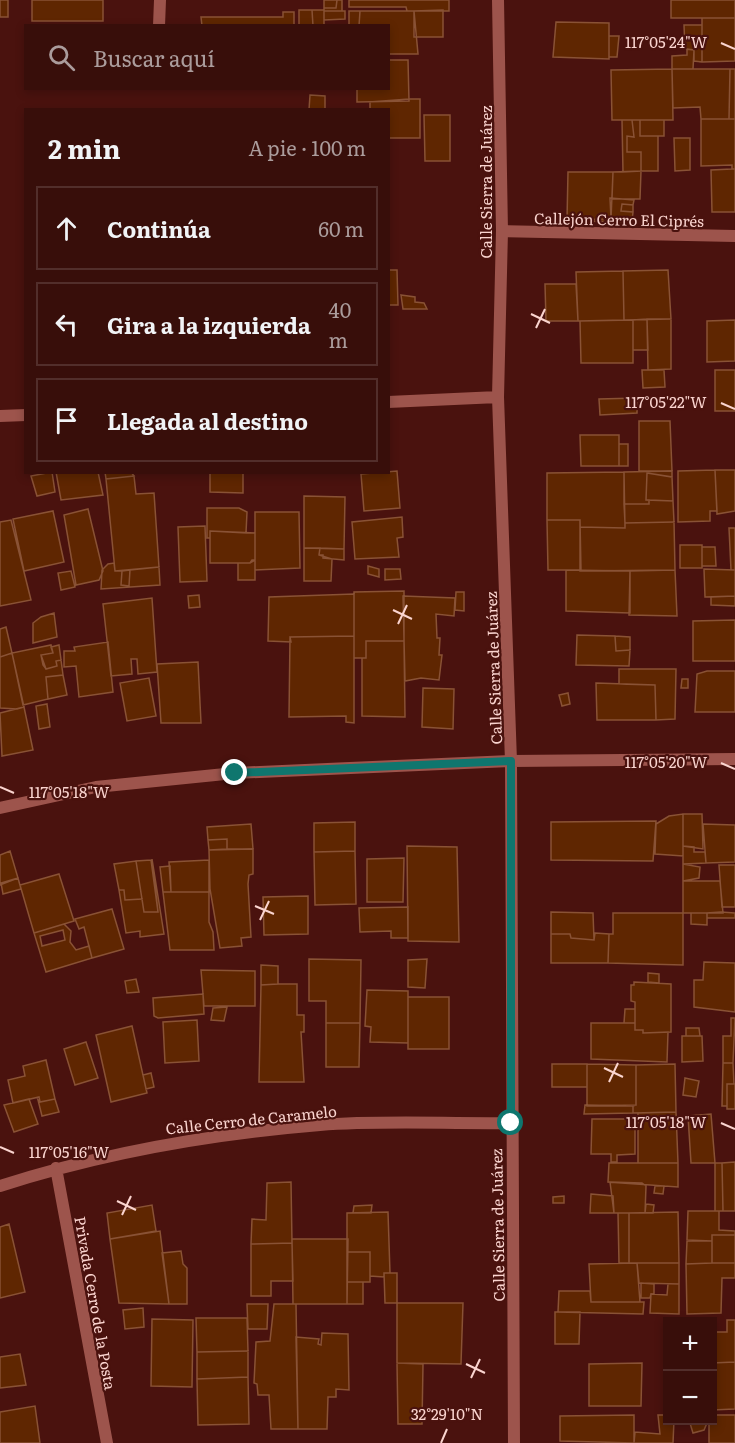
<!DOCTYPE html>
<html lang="es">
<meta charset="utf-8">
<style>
:root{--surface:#380e0a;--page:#3f1713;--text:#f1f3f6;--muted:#ab9c9c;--line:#522e2b}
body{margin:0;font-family:Literata,serif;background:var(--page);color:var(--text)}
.controls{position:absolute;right:18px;bottom:18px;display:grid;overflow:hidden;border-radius:0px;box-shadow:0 3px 9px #0003}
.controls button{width:54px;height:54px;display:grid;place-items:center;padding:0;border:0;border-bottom:2px solid var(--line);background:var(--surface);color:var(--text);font:30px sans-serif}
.stop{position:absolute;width:18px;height:18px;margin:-14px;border:4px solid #0f766e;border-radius:50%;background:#fff}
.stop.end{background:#0f766e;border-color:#fff;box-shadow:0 2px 6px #0008}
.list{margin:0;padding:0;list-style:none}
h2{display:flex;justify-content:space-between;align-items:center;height:78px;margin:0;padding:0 24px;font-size:26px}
h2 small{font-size:20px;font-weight:400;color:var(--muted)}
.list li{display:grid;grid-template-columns:39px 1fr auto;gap:18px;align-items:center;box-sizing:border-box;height:84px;margin:0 12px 12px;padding:0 12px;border:2px solid var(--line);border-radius:0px}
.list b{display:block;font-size:22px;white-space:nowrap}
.list em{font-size:20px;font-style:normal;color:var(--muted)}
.icon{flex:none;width:33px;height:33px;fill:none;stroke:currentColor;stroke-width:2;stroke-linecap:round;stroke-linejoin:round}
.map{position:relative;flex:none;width:735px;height:1443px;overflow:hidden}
.search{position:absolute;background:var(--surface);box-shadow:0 3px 9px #0003;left:24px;top:24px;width:366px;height:66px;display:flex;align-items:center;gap:15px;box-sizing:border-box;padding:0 21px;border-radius:0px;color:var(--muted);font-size:22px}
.panel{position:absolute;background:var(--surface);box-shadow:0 3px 9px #0003;left:24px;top:108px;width:366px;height:366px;border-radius:0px}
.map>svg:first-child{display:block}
</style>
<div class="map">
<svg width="735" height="1443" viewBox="0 0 735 1443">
<rect width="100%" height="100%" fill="#4a120e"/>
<path fill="#5f2601" stroke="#895235" stroke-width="1.5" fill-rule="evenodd" d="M0,0H8V17H0Z
M32,0H103V21H32Z
M324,0H337L336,8H324Z
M337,0H342V11H324V8H336Z
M349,0H449V11H407L406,7H349Z
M671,0H735V18H671Z
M299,10H312L313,26H299Z
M312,10H324V26H313Z
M443,10V37H414V11Z
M324,11H345V19L324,20Z
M349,11H360L359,26H349Z
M360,11H414L418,54H388V26H359Z
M283,12H294V26H202L201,17H283Z
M702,18H735V61L702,62Z
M556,22L609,23V59L553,57Z
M684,25H702V62L694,61V50L685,49Z
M609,36H619L617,57H609Z
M687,49L694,50L693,69H672V56L687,55Z
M388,60H408L409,101L357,102V88H388Z
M672,69L673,120H612L611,70Z
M672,69H730L729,119H701L700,107L673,108Z
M730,69H735V119H729Z
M310,95L325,96V110H309Z
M409,99H420V138H388V110H370V102Z
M424,115H450V161H425Z
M701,119H735V169H732V165L701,166Z
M622,120H632L634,137L627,136V152H641V171L623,172Z
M632,120H640V136H658V171H641V152H627V136L634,137Z
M640,120H664V136H640Z
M674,138H690V170L675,171Z
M732,169H735V212H712L711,170Z
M641,171L640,199H612L613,172Z
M568,172H613L611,219L567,220Z
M610,198L634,200L633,205L622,204L621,211L633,212L632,222L568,221L611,219Z
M622,204L633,205V212L621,211Z
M388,270H397L398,305H388Z
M668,270L671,319L624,320L623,271Z
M623,271L624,320L578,321L576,272Z
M545,284H576L578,321H546Z
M401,295L415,297V302L424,303L427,309H403Z
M647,319L648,350H633V320Z
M647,319H671V369L648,370Z
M633,320V363H581L580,321Z
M735,320V361L707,362V321Z
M642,370H664L665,387L643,388Z
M715,370H735V411H715Z
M637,398V413L600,415L599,399Z
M639,421H670L672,471H639Z
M580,435H619V466H581Z
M619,444H628V466H619Z
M715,470L717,511H710V521L678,522V471Z
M715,470H735V511L717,514Z
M397,471L400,508L364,511L361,474Z
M672,471V477L647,473L646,500H649V504H624V472Z
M52,472L55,492L37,496L31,476Z
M56,472H98L103,495L61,500Z
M105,472H131L134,476L106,479Z
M210,472H243V493L210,492Z
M624,472L625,528L580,527V520H547V473Z
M647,473L672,477L673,501L646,500Z
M134,476L136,494L154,493L159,567L115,571L106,479Z
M304,496L345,497L344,549L304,548Z
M649,500L673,501L674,522L625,523L624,504H649Z
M207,508H239L247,512L246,533L210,531V538H207Z
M88,509L103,571L99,580L76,585L64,515Z
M53,511L64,562L24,571L13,519Z
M255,512H299L300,568L255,570Z
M402,517L403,537L397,538L399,557L355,559L352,522Z
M11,520L31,600L0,606V522Z
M547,520H580L581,570H548Z
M674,522L675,570L580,571V527L625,528V523Z
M205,526L207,581L180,582L178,527Z
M729,528H735V570H731Z
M210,531L255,533V560L250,563H210Z
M680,545H702V568H680Z
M702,547H715L716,566H702Z
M304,548H320L319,555L332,559L331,581H304Z
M320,548L344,549V560L323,558V555H319Z
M252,560H255V580H238V563H250Z
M114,563L115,571H122L121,585L129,586L130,570L159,567L160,585L101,589L102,570L108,564Z
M368,566L379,569V577L368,574Z
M385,569H400L401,579L385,580Z
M704,569L735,570V596L705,597Z
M130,570L129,586L121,585L122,571Z
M566,570L630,571V613L566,611Z
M675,570L677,616L629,615L630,571Z
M71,571L75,587L61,590L58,573Z
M404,591V641H366V658H354V592Z
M456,592H464V611L455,610Z
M354,594V636L290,637L291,642L268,641L269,597Z
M199,595L200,607L189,608L188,596Z
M403,596L455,598L454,616L436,614L437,638H440L439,655H442L439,680L421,678L405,681Z
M735,596V606L711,605V597Z
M152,598L157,672L138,674L137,659H131L132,674L111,676L103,604Z
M54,613L57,637L33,643V623L41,617Z
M735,620V661H693V621Z
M6,627L12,653L0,657V629Z
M577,635L615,636L616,651L630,650L629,666L576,665Z
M354,636V723L346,722V716L289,717L290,637Z
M615,636L630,637V650L616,651Z
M366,641H404L405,717L362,716V658H366Z
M108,642L113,692L79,697L76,666L64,667V651H75L74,647Z
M51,645L53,653L41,655L43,665L46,669L57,666L56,661L61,660L63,675L46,677L48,699L23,705L12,653Z
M59,645L61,660L56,661L57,666L46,669L41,655L53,653L51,647Z
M12,653L24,707L17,709L0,708V657Z
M198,662L201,723H161L157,664Z
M619,669H676L675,719L656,720L655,685L619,684Z
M707,671H735V712H695L697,674Z
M63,675L67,695L48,699L46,677Z
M149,678L156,716L127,721L120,683Z
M682,679H688V688H681Z
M596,683L655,685L656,720H597Z
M423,688L454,689L453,729L422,727Z
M568,693L570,704L562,706L559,695Z
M47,704L50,727L39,729L36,706Z
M24,707L33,750L2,756L0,713Z
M683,814V856L655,854L656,824L669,816Z
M683,814H702L703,849L683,846Z
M656,821L653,861L551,860V822Z
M355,822V851L314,852V823Z
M251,824L253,849H227V839L208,840L207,827Z
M703,824L735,825V862L706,863Z
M227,839V849L209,850L208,840Z
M407,846L457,847L459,942L408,941Z
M683,846L694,847V852H705L706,863L683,864Z
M253,849V874L249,875L248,884L251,937L241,938L242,946L220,948L210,889L209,850Z
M10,851L18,878L0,885V855Z
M355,851L356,904L315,905L314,852Z
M404,858L403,902H367V859Z
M152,859L164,934L140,937V931L126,933L119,890H124L125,900L142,899L144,912H158Z
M151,860L158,912H144L136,861Z
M209,860V892H171L169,862Z
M136,861L142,899L125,900L124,890H119L114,864Z
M683,864L700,867L699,878L683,881Z
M719,865H735V907H722Z
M170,866L171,892H163L160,867Z
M59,874L74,921L34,933L20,885Z
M18,878L21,889L3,894L1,883Z
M683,881H720L723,913H683Z
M163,892H209V922L213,932L214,950H170Z
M308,896V934L264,935L263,897Z
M408,907V938H391V931L360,932L359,908Z
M112,909L124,949L92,958L84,927L79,929L75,919Z
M551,912L593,913L594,940L571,938L570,934H551Z
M721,912L735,913V918H707V913Z
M613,913H683V965L608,963L609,934H613Z
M691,913H707V925L691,924Z
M64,924L71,931L70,942L76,950L89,946L92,958L46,972L34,933ZM63,930L65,940L42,946L40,936Z
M595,933L609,934L608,963H551V934H570L571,938L594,940Z
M309,959L361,960L360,1023H326V1001H309Z
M427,959L425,988L408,987V960Z
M704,962L735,963V1012L694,1007V980H703Z
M261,965L278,966V984L261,985Z
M201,970L255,971V1006H204Z
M648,973L659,974V983L648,982Z
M136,979L139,992L127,993L125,981Z
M634,982L671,984V1032L643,1033V1030H635V1002L631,1001V985H634Z
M278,984H297V1015H304V1032H301L304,1082H259L261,985Z
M367,990L408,991V1043L370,1042L371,1027L365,1026Z
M203,994L204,1014L158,1018L154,1016L153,998Z
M408,997H449V1049H408Z
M227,1007L224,1021L211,1020L213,1008Z
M625,1009H635V1023H624Z
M731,1018H735L733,1063H723V1036H731Z
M197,1020L199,1061L165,1063L163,1022Z
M326,1023H360L359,1067H326Z
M591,1023H635V1030H643V1033L668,1032L667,1062L591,1059Z
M132,1026L147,1093L111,1102L96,1035Z
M686,1028H699L700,1036H686Z
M682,1036H702L703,1061L682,1062Z
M86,1042L98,1078L75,1085L64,1049Z
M46,1060L55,1099L40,1102L39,1097L13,1103L8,1080L25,1076L23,1066Z
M723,1063H733L734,1084H727V1106H722Z
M552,1064H587V1087H552Z
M587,1064L636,1065V1105L587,1106Z
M675,1064L676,1112L633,1113V1106L636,1105V1065Z
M151,1073L154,1087L146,1089L143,1075Z
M685,1078L699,1081L696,1097L683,1095Z
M727,1084H735V1109H727Z
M29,1099L38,1124L14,1132L4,1105Z
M55,1099L59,1112L42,1116L38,1100L40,1102Z
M585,1105L633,1106V1113L584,1114Z
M676,1112L678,1163H638V1113Z
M711,1114L715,1163H691L688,1116Z
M592,1119H635V1154L617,1155V1162H611V1154H591Z
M735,1162V1211H723L722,1163Z
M609,1163H678V1187L608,1182Z
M715,1163H722L723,1211H715Z
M291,1182L292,1243L251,1244L252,1219L266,1220L267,1183Z
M610,1182L642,1183L646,1186L645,1213H614Z
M655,1186H664L663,1194L654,1193Z
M591,1194L613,1196L614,1213H590Z
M564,1196V1203H553V1197Z
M646,1204L654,1205L653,1213H645Z
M152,1205L156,1231L110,1239L107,1213Z
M372,1205L371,1213H353L354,1206Z
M688,1211H719V1230L735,1231V1235H712V1241L687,1240Z
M388,1212L390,1273H384V1277L370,1276V1252H347V1213Z
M678,1212L679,1263H629V1213Z
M618,1213H629V1263H619Z
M9,1224L25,1292L0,1298V1227Z
M160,1231L169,1304L119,1303L110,1239Z
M712,1235H735V1263H712Z
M292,1239H348L347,1304H293Z
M687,1241H712V1263L686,1264Z
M292,1243L293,1281H271V1296H251V1244Z
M181,1251L183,1264L187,1268V1304H169L162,1253Z
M347,1252H370V1282H347Z
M637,1263L640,1302H591L589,1264Z
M637,1263H679V1284L639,1283Z
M712,1263H735V1278H722L721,1313L687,1314L686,1264Z
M384,1273H397V1303H385Z
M347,1282H363V1304H347Z
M641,1283L654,1284V1294H651L650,1298H641Z
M668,1284H679V1314L650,1313L651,1294L667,1295Z
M559,1291H590L591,1302H644L643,1314L558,1312Z
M397,1303H463L461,1364L397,1363Z
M247,1304H268L267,1329H248Z
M274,1304H296L298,1429H271L269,1395H258L257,1384L254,1383L256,1342L270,1341Z
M143,1308L144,1327L125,1329L123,1310Z
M555,1312H580L579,1344H555Z
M196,1318H247L248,1351L197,1352Z
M152,1319L193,1320L192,1387L151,1386Z
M727,1320H735V1362L712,1363V1332H727Z
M322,1333L348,1334L349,1390L336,1389V1397H328L327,1429H298L296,1337L319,1339L318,1344L321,1345Z
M248,1351V1377L197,1379V1352Z
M20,1354L26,1385L0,1388V1357Z
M735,1362V1409L712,1410V1363Z
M397,1363L423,1364L422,1424H398Z
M642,1363L641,1406H589V1364Z
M248,1377L249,1424L198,1425L197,1379Z
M35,1406L40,1443H0V1412Z
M634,1415V1443L560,1441V1416Z
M658,1415H668V1420H674L673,1443H634L635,1432L660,1434Z
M712,1415H735V1443H709V1420H712Z
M689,1420H703L707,1423L704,1430L693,1433Z"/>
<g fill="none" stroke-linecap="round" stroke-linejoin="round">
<path stroke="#9d544c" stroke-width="12" d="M498,0L502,231L498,397L511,761L514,1443
M159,26L160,0
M502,231L735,236
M388,402L498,397
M0,416L26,415
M0,808L96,787L235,773L511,761L735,759
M56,1168L107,1443
M0,1186C105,1152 210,1134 320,1125C383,1120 448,1124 511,1123"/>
</g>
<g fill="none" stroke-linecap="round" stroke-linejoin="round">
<path stroke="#0f766e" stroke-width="8" d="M235,773L511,761V1123"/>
</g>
<path fill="none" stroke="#fad4cf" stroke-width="2" d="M721,43L735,49M531,314L550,323M536,328L545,309M721,403L735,409M393,610L412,619M398,624L407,605M721,763L735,769M0,787L14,793M255,906L274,914M260,920L269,901M604,1068L623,1077M609,1082L618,1063M721,1123L735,1129M0,1147L14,1153M117,1201L136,1210M122,1215L131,1196M466,1364L485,1373M471,1378L480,1359M441,1443L447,1429"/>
<g text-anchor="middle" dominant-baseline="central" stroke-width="4.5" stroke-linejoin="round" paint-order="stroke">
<g font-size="15" fill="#fad4cf" stroke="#4a120e">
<text transform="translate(485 182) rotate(-90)">Calle Sierra de Juárez</text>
<text transform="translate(619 219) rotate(1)">Callejón Cerro El Ciprés</text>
<text transform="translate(493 668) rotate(-92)">Calle Sierra de Juárez</text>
<text transform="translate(251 1119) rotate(-6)">Calle Cerro de Caramelo</text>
<text transform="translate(497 1225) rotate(-91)">Calle Sierra de Juárez</text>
<text transform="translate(96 1303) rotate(80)">Privada Cerro de la Posta</text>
</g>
</g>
<g font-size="15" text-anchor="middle" fill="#fad4cf" stroke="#4a120e" stroke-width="4.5" stroke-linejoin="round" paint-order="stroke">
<text x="666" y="48">117°05'24"W</text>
<text x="666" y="408">117°05'22"W</text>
<text x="666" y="768">117°05'20"W</text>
<text x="69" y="798">117°05'18"W</text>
<text x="666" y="1128">117°05'18"W</text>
<text x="69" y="1158">117°05'16"W</text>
<text x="447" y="1420">32°29'10"N</text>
</g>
</svg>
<div class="controls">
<button>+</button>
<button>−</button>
</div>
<div class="stop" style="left:511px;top:1123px"></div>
<div class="stop end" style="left:235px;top:773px"></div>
<div class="search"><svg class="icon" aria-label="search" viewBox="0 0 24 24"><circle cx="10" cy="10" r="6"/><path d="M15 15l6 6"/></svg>Buscar aquí</div>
<section class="panel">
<h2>2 min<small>A pie · 100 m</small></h2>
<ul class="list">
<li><svg class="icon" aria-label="ahead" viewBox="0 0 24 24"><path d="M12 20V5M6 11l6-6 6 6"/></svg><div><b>Continúa</b></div><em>60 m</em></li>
<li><svg class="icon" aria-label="left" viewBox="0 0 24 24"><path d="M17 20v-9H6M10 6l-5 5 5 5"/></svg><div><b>Gira a la izquierda</b></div><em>40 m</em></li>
<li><svg class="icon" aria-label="arrive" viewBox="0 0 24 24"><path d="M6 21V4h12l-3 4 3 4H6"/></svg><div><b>Llegada al destino</b></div></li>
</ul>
</section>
</div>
